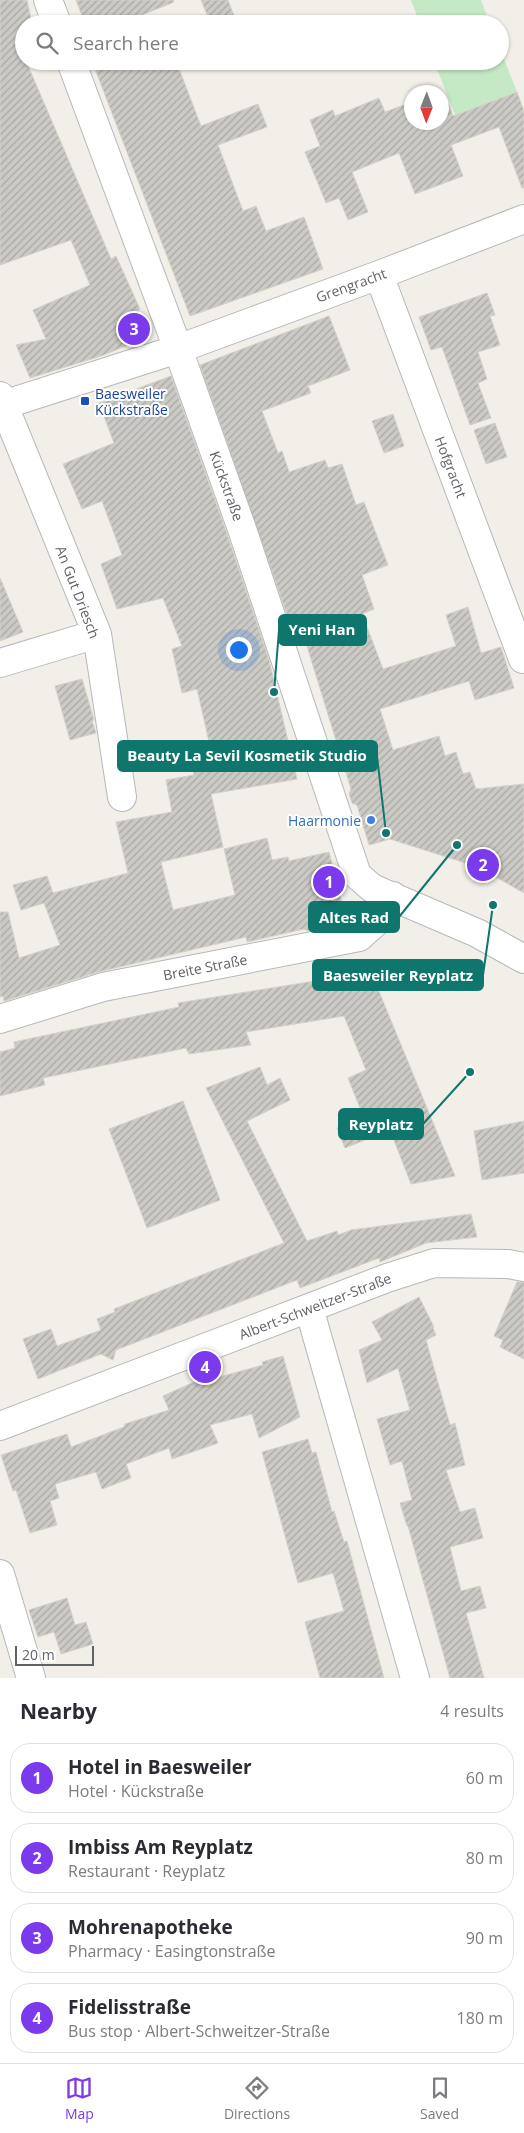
<!DOCTYPE html>
<meta charset="utf-8">
<style>
:root{--surface:#fff;--page:#f7f7f7;--text:#2b2b33;--muted:#7c7c81;--line:#e1e1e2;--accent:#7c3aed}
body{margin:0;font-family:"Open Sans",sans-serif;background:var(--page);color:var(--text)}
.compass{position:absolute;left:404px;top:85px;width:45px;height:45px;border-radius:50%;background:var(--surface);box-shadow:0 1px 4px #0004;rotate:181deg}
.scale{position:absolute;left:15px;bottom:12px;width:79px;box-sizing:border-box;padding-left:5px;border:2px solid #5f6368;border-top:0;font-size:14px;line-height:18px;white-space:nowrap;color:#5f6368;-webkit-text-stroke:4px #fff;paint-order:stroke}
.you{position:absolute;left:238px;top:649px;width:18px;height:18px;margin:-12px;border:4px solid #fff;border-radius:50%;background:#1a73e8;box-shadow:0 0 0 8px #1a73e833}
.badge{display:grid;place-items:center;width:32px;height:32px;border-radius:50%;background:var(--accent);color:#fff;font-size:16px;font-weight:700}
.pin{position:absolute;translate:-50% -50%;border:2px solid #fff;box-shadow:0 1px 5px #0006}
.list{margin:0;padding:0;list-style:none}
h2{display:flex;justify-content:space-between;align-items:center;height:65px;margin:0;padding:0 20px;font-size:21px}
h2 small{font-size:16px;font-weight:400;color:var(--muted)}
.list li{display:grid;grid-template-columns:32px 1fr auto;gap:15px;align-items:center;box-sizing:border-box;height:70px;margin:0 10px 10px;padding:0 10px;border:1px solid var(--line);border-radius:20px}
.list b{display:block;font-size:19px;white-space:nowrap}
.list p{margin:0;font-size:16px;white-space:nowrap;color:var(--muted)}
.list em{font-size:16px;font-style:normal;color:var(--muted)}
.icon{flex:none;width:28px;height:28px;fill:none;stroke:currentColor;stroke-width:2;stroke-linecap:round;stroke-linejoin:round}
.map{position:relative;flex:none;width:524px;height:1678px;overflow:hidden}
.search{position:absolute;background:var(--surface);box-shadow:0 1px 4px #0004;left:15px;right:15px;top:15px;height:55px;display:flex;align-items:center;gap:12px;box-sizing:border-box;padding:0 18px;border-radius:28px;color:var(--muted);font-size:19px}
.sheet{height:385px;background:var(--surface)}
nav{display:flex;justify-content:space-around;align-items:center;box-sizing:border-box;height:70px;border-top:1px solid var(--line);background:var(--surface);font-size:14px;color:var(--muted)}
nav a{display:grid;justify-items:center;gap:2px}
nav .on{color:var(--accent)}
.map>svg:first-child{display:block}
</style>
<div class="map">
<svg width="524" height="1678" viewBox="0 0 524 1678">
<defs>
<pattern id="building-hatch" width="6" height="6" patternUnits="userSpaceOnUse" patternTransform="scale(1.25)"><rect width="6" height="6" fill="#cccac5"/><path d="M-1 1l2-2M0 6l6-6M5 7l2-2" fill="none" stroke="#a9a8a4"/></pattern>
</defs>
<rect width="100%" height="100%" fill="#f1efe8"/>
<path fill="#c5e8c5" d="M411,0H481L490,24H420Z
M500,49L517,92L455,115L434,61H500Z"/>
<path fill="url(#building-hatch)" stroke="#d6d1c6" d="M0,0H27L32,24H24V61H26L111,259L116,256L140,309L137,311L148,337L101,356L30,378L16,345L46,339L33,310L90,285L71,240L0,265Z
M76,0H173L174,2L120,24H85Z
M201,0H228L237,24H211Z
M92,61H176L201,126L258,104L267,127L218,145L243,211L256,206L266,231L304,217L323,269L190,316Z
M517,92L524,111V188H522L499,127L451,145L463,176L415,194L399,153L352,172L368,212L348,220L339,198L326,203L305,152L320,146L310,120L333,110L335,116L379,98L385,112L412,102V122H442V104L448,102L453,116Z
M487,293L495,315L490,316L500,345L478,352L487,379L478,383L491,418L470,425L442,347L431,350L419,317Z
M329,316L350,370L308,386L311,393L262,411L278,453L282,451L289,472L325,460L328,468L342,464L356,505L364,502L388,565L362,575L374,609L362,614L383,669L456,646L446,615L468,607L481,653L501,647L514,688L475,700L469,681L380,709L393,750L439,736L445,756L456,752L463,774L470,772L476,789L524,784V893L478,867L390,839L369,845L357,805L352,803L349,794L351,789L298,617L289,620L200,365Z
M171,376L227,534L269,660L297,779L211,794L223,847L161,862L173,910L235,895L224,849L267,838L272,860L288,857L289,861L329,852L347,923L308,931L304,929L247,942L246,937L98,972L4,1001L3,996L0,997V912H8L19,958L60,945L44,903L21,910L13,885L47,876L53,893L128,873L116,822L172,812L166,780L194,775L191,759L199,758L197,748L210,746L197,689L182,693L172,649L182,646L163,598L117,609L101,564L122,555L102,501L82,509L63,464L114,443L99,403Z
M393,414L404,446L384,453L372,421Z
M495,423L507,457L486,464L474,430Z
M0,578L23,632L0,641Z
M82,679L94,720L92,721L96,733L70,740L55,686Z
M371,972L455,1176L411,1184L390,1130L345,1148L337,1128L364,1118L348,1078L366,1070L344,1016L246,1032L251,1045L189,1054L186,1048L43,1078L45,1085L0,1096V1052L15,1048L14,1042L179,1007L178,1003Z
M260,1067L267,1085L280,1078L290,1100L247,1121L307,1241L337,1231L338,1235L351,1230L471,1214L477,1237L426,1243L380,1262L379,1258L300,1288L297,1280L116,1350L113,1360L101,1354L38,1379L23,1339L51,1329L57,1346L101,1330L97,1319L115,1312L114,1309L284,1243L206,1088Z
M183,1101L220,1200L147,1228L109,1129Z
M524,1121V1173L482,1180L474,1131Z
M517,1282H524V1359L500,1347L503,1340L494,1336Z
M419,1297L434,1327L433,1328L436,1335L426,1340L450,1425L455,1423L465,1465L446,1470L460,1512L475,1508L483,1538L450,1547L461,1591L480,1586L486,1608L466,1613L484,1678H450L408,1526H407L400,1503L412,1500L402,1461L390,1465L377,1419L410,1410L398,1368L367,1383L359,1350L382,1340L372,1322Z
M283,1356L300,1417L259,1438L252,1414L210,1425L218,1443L172,1459L169,1448L126,1464L131,1478L102,1489L96,1472L55,1484L59,1498L50,1501L57,1525L30,1533L16,1490L13,1491L1,1455L67,1434L71,1447L124,1427L125,1424L169,1410L163,1396L192,1383L211,1375L212,1379L263,1365L262,1362Z
M308,1439L312,1453L316,1452L332,1512L334,1511L344,1542L347,1541L384,1678H320L305,1622L344,1611L333,1573L298,1583L262,1452Z
M67,1598L75,1625L86,1622L93,1644L61,1654L54,1632L38,1637L29,1610Z"/>
<g fill="none" stroke-linecap="round" stroke-linejoin="round">
<g stroke="#b5b8bc" stroke-width="30">
<path id="minor" d="M48,0L57,24
M71,61L178,349L242,529L357,875L372,888L477,933L524,959
M379,275L523,659
M0,396L97,634L122,797
M0,406L178,349L379,275L524,219
M0,663L97,634
M0,1019L103,987L359,937L378,920L393,896
M309,1308L415,1678
M0,1426L309,1308L387,1278L434,1263L508,1264L524,1267
M0,1574L31,1678"/>
</g>
<use href="#minor" stroke="#fff" stroke-width="28"/>
</g>
<rect fill="#1a4fb4" stroke="#fff" stroke-width="2" x="80" y="396" width="10" height="10" rx="2.5"/>
<circle fill="#3f7fe0" stroke="#fff" stroke-width="2" cx="371" cy="820" r="5"/>
<g text-anchor="middle" dominant-baseline="central" stroke-width="4" stroke-linejoin="round" paint-order="stroke">
<g font-size="14" fill="#5f6368" stroke="#fff">
<text transform="translate(351 285) rotate(-20)">Grengracht</text>
<text transform="translate(451 467) rotate(69)">Hofgracht</text>
<text transform="translate(227 486) rotate(70)">Kückstraße</text>
<text transform="translate(78 592) rotate(69)">An Gut Driesch</text>
<text transform="translate(205 967) rotate(-11)">Breite Straße</text>
<text transform="translate(315 1306) rotate(-21)">Albert-Schweitzer-Straße</text>
</g>
<g font-size="14" fill="#164399" stroke="#fff" text-anchor="start">
<text x="95" y="393">Baesweiler<tspan x="95" dy="16">Kückstraße</tspan></text>
</g>
<g font-size="14" fill="#366cbe" stroke="#fff" text-anchor="end">
<text x="361" y="820">Haarmonie</text>
</g>
</g>
<path fill="none" stroke="#0f766e" stroke-width="2" d="M274 692L279 630M386 833L377 756M457 845L399 917M493 905L483 975M470 1072L423 1124"/>
<g fill="#0f766e" stroke="#fff" stroke-width="2">
<circle cx="274" cy="692" r="5"/>
<circle cx="386" cy="833" r="5"/>
<circle cx="457" cy="845" r="5"/>
<circle cx="493" cy="905" r="5"/>
<circle cx="470" cy="1072" r="5"/>
</g>
<g fill="#0f766e" stroke="#0f766e" stroke-width="2">
<rect x="279" y="615" width="87" height="30" rx="5"/>
<rect x="118" y="741" width="259" height="30" rx="5"/>
<rect x="309" y="902" width="90" height="30" rx="5"/>
<rect x="313" y="960" width="170" height="30" rx="5"/>
<rect x="339" y="1109" width="84" height="30" rx="5"/>
</g>
<g font-size="15" text-anchor="middle" font-weight="bold" fill="#fff">
<text x="322" y="635">Yeni Han</text>
<text x="247" y="761">Beauty La Sevil Kosmetik Studio</text>
<text x="354" y="923">Altes Rad</text>
<text x="398" y="981">Baesweiler Reyplatz</text>
<text x="381" y="1130">Reyplatz</text>
</g>
</svg>
<svg class="compass" viewBox="-18 -18 36 36"><path d="M0-13l5 13h-10z" fill="#e53935"/><path d="M0 13l5-13h-10z" fill="#7c7c81"/></svg>
<div class="scale">20 m</div>
<div class="you"></div>
<div class="pin badge" style="left:329px;top:882px">1</div>
<div class="pin badge" style="left:483px;top:865px">2</div>
<div class="pin badge" style="left:134px;top:329px">3</div>
<div class="pin badge" style="left:205px;top:1367px">4</div>
<div class="search"><svg class="icon" aria-label="search" viewBox="0 0 24 24"><circle cx="10" cy="10" r="6"/><path d="M15 15l6 6"/></svg>Search here</div>
</div>
<section class="sheet">
<h2>Nearby<small>4 results</small></h2>
<ul class="list">
<li><span class="badge">1</span><div><b>Hotel in Baesweiler</b><p>Hotel · Kückstraße</p></div><em>60 m</em></li>
<li><span class="badge">2</span><div><b>Imbiss Am Reyplatz</b><p>Restaurant · Reyplatz</p></div><em>80 m</em></li>
<li><span class="badge">3</span><div><b>Mohrenapotheke</b><p>Pharmacy · Easingtonstraße</p></div><em>90 m</em></li>
<li><span class="badge">4</span><div><b>Fidelisstraße</b><p>Bus stop · Albert-Schweitzer-Straße</p></div><em>180 m</em></li>
</ul>
</section>
<nav>
<a class="on"><svg class="icon" aria-label="map" viewBox="0 0 24 24"><path d="M3 6l6-2 6 2 6-2v14l-6 2-6-2-6 2zM9 4v14M15 6v14"/></svg>Map</a>
<a><svg class="icon" aria-label="directions" viewBox="0 0 24 24"><path d="M12 3l9 9-9 9-9-9zM9 14v-3h6M13 9l2 2-2 2"/></svg>Directions</a>
<a><svg class="icon" aria-label="saved" viewBox="0 0 24 24"><path d="M7 4h10v16l-5-4-5 4z"/></svg>Saved</a>
</nav>
